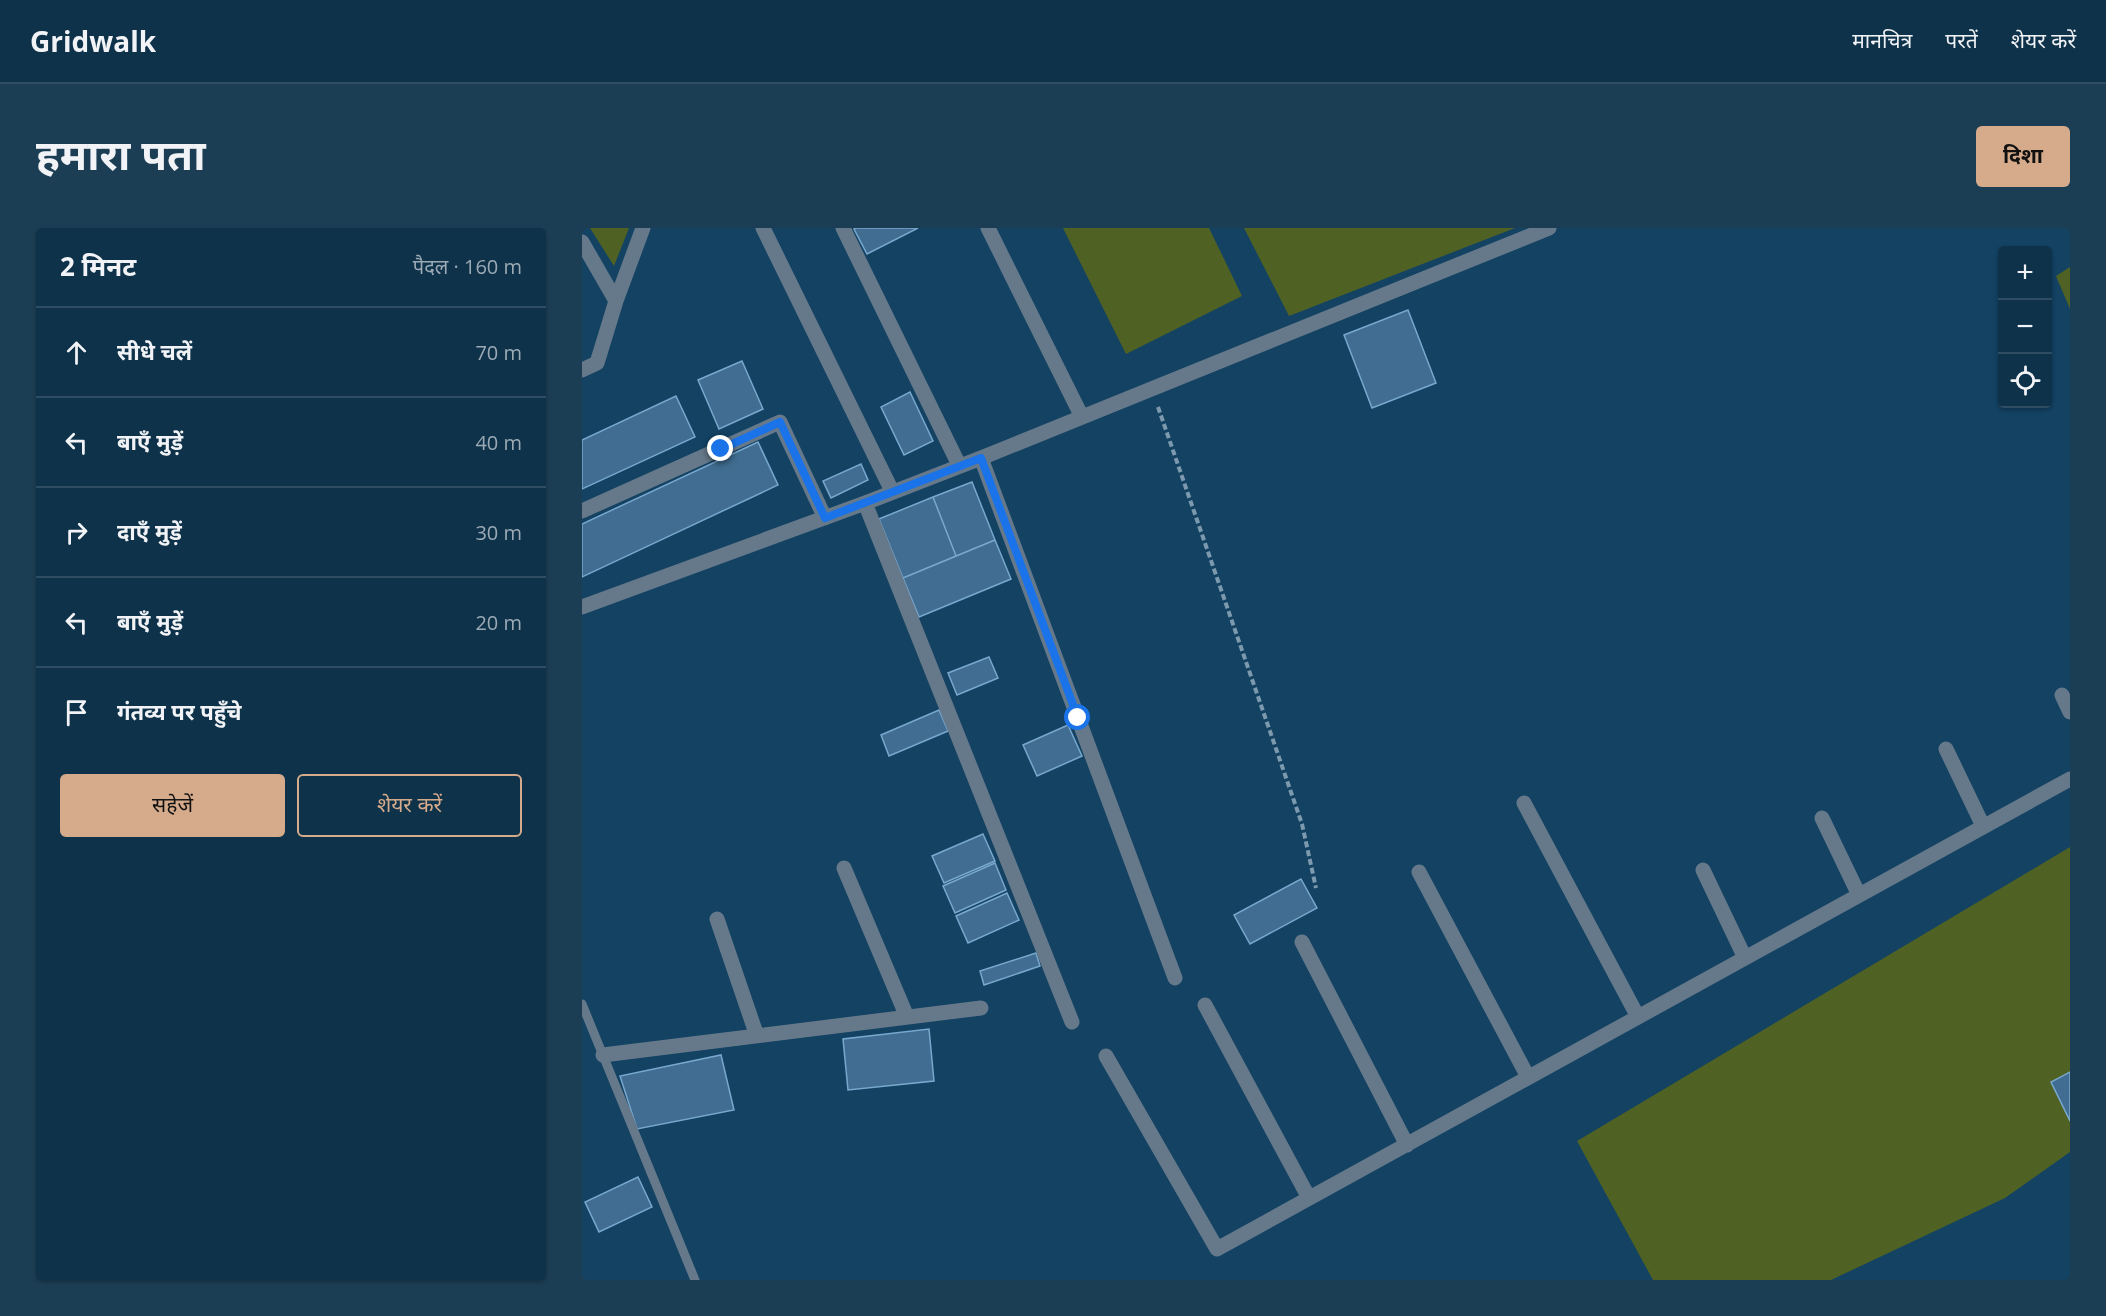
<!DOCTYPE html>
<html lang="hi">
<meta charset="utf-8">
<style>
:root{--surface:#0e324a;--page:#1c3e54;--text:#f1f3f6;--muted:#9baab5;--line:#2e4d62;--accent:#d6ab8b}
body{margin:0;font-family:"Open Sans","Noto Sans Devanagari",sans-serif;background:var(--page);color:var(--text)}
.controls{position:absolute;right:18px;top:18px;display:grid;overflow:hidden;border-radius:6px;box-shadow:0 2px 4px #0004}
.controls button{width:54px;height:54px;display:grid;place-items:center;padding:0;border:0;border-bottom:2px solid var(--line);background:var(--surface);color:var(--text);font:30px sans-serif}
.stop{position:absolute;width:18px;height:18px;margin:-14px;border:4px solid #1a73e8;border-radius:50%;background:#fff}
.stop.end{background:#1a73e8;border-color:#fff;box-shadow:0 2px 6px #0008}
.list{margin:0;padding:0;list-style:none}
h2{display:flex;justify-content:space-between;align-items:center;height:78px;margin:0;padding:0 24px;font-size:26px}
h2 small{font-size:20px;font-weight:400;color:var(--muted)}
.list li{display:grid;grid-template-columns:39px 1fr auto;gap:18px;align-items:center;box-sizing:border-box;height:90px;padding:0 24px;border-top:2px solid var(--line)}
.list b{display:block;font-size:22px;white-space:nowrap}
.list em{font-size:20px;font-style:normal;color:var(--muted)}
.actions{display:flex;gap:12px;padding:18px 24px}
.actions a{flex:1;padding:14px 0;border:2px solid var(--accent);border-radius:6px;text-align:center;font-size:21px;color:var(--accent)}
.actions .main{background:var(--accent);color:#111}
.icon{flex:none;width:33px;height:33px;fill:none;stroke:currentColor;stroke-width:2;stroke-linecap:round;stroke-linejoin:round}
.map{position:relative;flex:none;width:1488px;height:1052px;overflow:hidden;border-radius:6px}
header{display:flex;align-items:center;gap:36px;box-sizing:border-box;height:84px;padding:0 30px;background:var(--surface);border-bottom:2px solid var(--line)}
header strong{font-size:28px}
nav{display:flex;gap:33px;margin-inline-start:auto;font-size:21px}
.intro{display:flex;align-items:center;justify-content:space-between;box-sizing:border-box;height:144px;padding:0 36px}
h1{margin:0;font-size:42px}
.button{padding:15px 27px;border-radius:6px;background:var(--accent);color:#111;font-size:21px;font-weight:700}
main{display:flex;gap:36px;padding:0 36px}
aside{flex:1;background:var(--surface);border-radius:6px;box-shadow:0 2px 4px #0004}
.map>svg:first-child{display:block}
</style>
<header>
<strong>Gridwalk</strong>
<nav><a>मानचित्र</a><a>परतें</a><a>शेयर करें</a></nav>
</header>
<div class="intro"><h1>हमारा पता</h1><a class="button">दिशा</a></div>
<main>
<aside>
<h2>2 मिनट<small>पैदल · 160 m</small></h2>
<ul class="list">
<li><svg class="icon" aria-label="ahead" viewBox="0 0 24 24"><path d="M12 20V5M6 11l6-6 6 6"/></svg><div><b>सीधे चलें</b></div><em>70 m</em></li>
<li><svg class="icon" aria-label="left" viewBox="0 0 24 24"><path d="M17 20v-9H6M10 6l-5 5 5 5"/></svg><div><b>बाएँ मुड़ें</b></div><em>40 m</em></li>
<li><svg class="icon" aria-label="right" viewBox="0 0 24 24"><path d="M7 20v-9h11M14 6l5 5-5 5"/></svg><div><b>दाएँ मुड़ें</b></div><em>30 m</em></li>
<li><svg class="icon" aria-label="left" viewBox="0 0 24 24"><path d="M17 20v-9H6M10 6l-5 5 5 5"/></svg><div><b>बाएँ मुड़ें</b></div><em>20 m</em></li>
<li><svg class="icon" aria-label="arrive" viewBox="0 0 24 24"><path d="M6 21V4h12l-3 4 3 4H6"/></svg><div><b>गंतव्य पर पहुँचे</b></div></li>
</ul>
<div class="actions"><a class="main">सहेजें</a><a>शेयर करें</a></div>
</aside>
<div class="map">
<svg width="1488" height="1052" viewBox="0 0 1488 1052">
<rect width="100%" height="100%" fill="#134263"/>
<path fill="#4f6224" d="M8,0H47L32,38Z
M481,0H627L660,68L544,126Z
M662,0H933L707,88Z
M1488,39V81L1474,48Z
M1488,619V924L1423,970L1249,1052H1071L995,913Z"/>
<path fill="#406d91" stroke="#79a8cf" stroke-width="1.5" d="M274,0H336L285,26L272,1Z
M826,82L854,155L790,180L762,107Z
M160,133L181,181L137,201L116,152Z
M328,164L351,213L322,227L299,179Z
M94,168L113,209L0,261V212Z
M176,214L196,257L0,349V296Z
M279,236L286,252L249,270L241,253Z
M390,254L413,312L374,328L351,269Z
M351,269L374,328L321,350L297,291Z
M413,312L429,351L337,389L321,350Z
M407,429L416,450L375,467L366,445Z
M357,482L366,503L307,528L299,507Z
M486,497L500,528L455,548L441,517Z
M401,606L413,633L362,655L350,628Z
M413,635L424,662L373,685L361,658Z
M719,651L735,680L668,716L652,687Z
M425,665L437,692L386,715L374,688Z
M454,725L458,738L402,757L398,743Z
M347,801L352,853L266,862L261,811Z
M139,827L152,882L55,901L38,848Z
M1488,844V893L1469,854Z
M56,949L70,979L17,1004L3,974Z"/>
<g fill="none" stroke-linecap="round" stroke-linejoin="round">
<path stroke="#7c99ae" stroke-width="4" stroke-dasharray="6 3" stroke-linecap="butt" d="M576,179L720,596L734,660"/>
<path stroke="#66798a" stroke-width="9" d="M0,776L113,1052"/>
<path stroke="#66798a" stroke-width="15" d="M181,0L310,263
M261,0L377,237
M406,0L500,189
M0,14L34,73
M0,142L15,135L34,73L61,0
M399,230L593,750
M283,275L490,794
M0,283L198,194L243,290
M0,379L283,275L399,230L967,0
M1480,467L1488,484
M1364,521L1401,598
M942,575L1056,789
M1240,590L1277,667
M262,640L325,789
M1121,642L1163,730
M837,644L946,849
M135,691L175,808
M720,714L825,917
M623,777L727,970
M21,827L399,780
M524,828L635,1021L1488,551"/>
</g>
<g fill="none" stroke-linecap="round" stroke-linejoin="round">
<path stroke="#1a73e8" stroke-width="8" d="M139,221L198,194L243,290L399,230L496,490"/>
</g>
</svg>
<div class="controls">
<button>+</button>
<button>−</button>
<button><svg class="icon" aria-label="locate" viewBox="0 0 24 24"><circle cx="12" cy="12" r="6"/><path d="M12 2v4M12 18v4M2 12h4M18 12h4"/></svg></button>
</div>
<div class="stop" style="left:496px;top:490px"></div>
<div class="stop end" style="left:139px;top:221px"></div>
</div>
</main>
